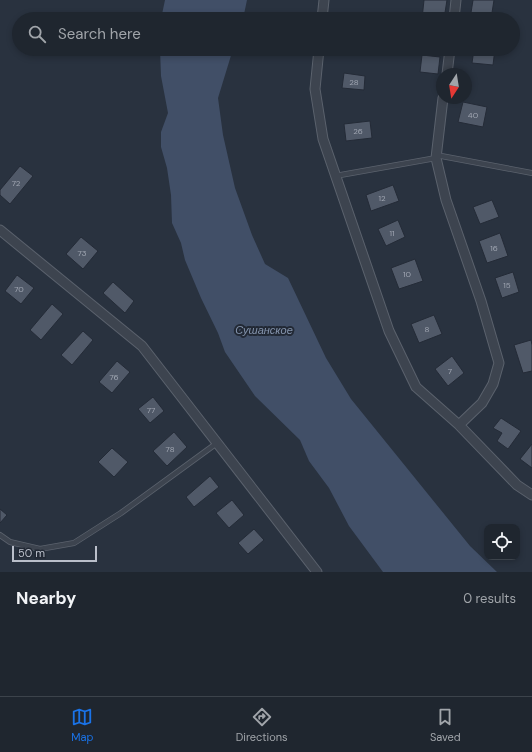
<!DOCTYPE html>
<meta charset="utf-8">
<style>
:root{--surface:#1f262f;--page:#272e37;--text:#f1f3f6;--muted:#a1a5aa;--line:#3c434b;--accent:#1a73e8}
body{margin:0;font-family:"DM Sans",sans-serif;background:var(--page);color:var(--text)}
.controls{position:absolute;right:12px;bottom:12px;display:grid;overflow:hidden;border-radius:8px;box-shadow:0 2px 6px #0003}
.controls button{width:36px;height:36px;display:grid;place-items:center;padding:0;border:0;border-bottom:1px solid var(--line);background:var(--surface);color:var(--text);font:20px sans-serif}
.compass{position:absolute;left:436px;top:68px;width:36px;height:36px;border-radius:50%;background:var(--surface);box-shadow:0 2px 6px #0003;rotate:192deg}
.scale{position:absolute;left:12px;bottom:10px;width:85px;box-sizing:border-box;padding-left:4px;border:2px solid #babfca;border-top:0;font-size:11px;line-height:14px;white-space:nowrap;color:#babfca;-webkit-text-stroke:3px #222935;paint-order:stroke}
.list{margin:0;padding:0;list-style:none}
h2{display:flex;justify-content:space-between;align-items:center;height:52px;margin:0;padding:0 16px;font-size:17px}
h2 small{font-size:13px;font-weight:400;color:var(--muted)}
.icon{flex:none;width:22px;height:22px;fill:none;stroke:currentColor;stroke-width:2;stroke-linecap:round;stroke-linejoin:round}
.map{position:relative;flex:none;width:532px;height:572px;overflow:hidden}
.search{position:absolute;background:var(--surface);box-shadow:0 2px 6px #0003;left:12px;right:12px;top:12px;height:44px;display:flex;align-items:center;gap:10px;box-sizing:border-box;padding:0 14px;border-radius:22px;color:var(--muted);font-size:15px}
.sheet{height:124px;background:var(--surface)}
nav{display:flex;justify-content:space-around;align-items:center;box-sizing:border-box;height:56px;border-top:1px solid var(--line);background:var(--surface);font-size:11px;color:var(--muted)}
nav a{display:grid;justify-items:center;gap:2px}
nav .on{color:var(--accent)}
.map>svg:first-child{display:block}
</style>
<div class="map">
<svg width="532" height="572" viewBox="0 0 532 572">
<rect width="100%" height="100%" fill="#29323f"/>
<path fill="#414f67" d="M165,0H247L243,19H161Z
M160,49H233L218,98L223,135L235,188L252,235L265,264L288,278L326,358L351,399L470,546L497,572H383L349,526L329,488L309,461L300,440L255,396L225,352L218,333L201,298L185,260L181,243L172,223L171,195L167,168L161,147V132L168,113L161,76Z"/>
<path fill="#505968" stroke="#242b37" d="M424,0H447L444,19H422Z
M473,0H494L491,19H470Z
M474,49H495L493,65L472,63Z
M422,55L440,57L438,74L420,72Z
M344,73L365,76L364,90L342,88Z
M463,102L487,107L483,127L458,122Z
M370,121L372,138L346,141L344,124Z
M20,166L33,176L10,204L0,195V190Z
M393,185L399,201L371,211L366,195Z
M492,200L499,217L480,224L473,207Z
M398,220L405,237L386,246L378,229Z
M500,233L508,256L487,263L479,241Z
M81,237L98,251L83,269L66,254Z
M415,259L423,281L399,289L391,268Z
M513,272L519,292L502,298L495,278Z
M17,275L34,288L21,304L5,291Z
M113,282L134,301L125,313L103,293Z
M52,304L63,314L41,340L30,330Z
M434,315L442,334L419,343L411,324Z
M83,331L93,340L72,365L61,355Z
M531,340L532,345V371L523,373L514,345Z
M452,356L464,373L448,386L435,369Z
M117,361L130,372L112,393L99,382Z
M153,397L164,411L150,423L138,409Z
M501,418L521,431L508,449L497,441L502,433L493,428Z
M174,432L187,447L167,466L153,451Z
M532,444V468L520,459Z
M112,448L128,462L114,477L98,462Z
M210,476L219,487L194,507L186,497Z
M232,500L244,515L229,528L216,513Z
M0,509L7,515L0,523Z
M254,529L264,540L248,554L238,543Z"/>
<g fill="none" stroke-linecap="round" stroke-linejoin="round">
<g stroke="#5b626d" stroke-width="6">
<path id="service" d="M436,155L532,173
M335,176L436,158
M0,535L10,542L40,549L74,543L121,513L217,443"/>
</g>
<g stroke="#5b626d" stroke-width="11">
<path id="minor" d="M322,19L324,0
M454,19L456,0
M319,49L315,89L323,139L389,331L416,387L459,425L517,485L532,495
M447,74L450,49
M443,98L436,158L446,200L481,301L499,363L493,384L482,403L459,425
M0,230L142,346L317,572"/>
</g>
<use href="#service" stroke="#3d444f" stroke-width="4.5"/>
<use href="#minor" stroke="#3d444f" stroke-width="9"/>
</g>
<g text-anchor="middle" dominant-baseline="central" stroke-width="4" stroke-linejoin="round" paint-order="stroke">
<g font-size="8" fill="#a0a6b2">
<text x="354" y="82">28</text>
<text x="473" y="115">40</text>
<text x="358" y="131">26</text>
<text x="16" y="183">72</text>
<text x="382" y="198">12</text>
<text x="392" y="233">11</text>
<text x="494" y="248">16</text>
<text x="82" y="253">73</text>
<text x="407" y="274">10</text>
<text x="507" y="285">15</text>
<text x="19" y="289">70</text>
<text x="427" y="329">8</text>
<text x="450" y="371">7</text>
<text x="114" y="377">76</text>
<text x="151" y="410">77</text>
<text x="170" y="449">78</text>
</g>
<g font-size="11" font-style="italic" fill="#8595ae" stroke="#222935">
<text x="264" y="330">Сушанское</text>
</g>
</g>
</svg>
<div class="controls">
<button><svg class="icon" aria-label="locate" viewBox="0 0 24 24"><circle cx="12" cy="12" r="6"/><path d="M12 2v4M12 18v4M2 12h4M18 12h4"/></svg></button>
</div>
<svg class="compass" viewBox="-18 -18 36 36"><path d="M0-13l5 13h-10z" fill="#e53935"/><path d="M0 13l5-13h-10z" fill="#a1a5aa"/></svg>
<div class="scale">50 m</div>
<div class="search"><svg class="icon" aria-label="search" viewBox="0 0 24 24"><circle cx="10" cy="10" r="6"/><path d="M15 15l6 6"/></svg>Search here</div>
</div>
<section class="sheet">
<h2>Nearby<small>0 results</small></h2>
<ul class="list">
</ul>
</section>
<nav>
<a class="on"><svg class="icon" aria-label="map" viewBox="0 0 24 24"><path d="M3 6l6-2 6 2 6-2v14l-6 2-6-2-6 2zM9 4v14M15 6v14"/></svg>Map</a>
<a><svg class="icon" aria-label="directions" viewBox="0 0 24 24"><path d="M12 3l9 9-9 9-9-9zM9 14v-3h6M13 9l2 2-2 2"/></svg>Directions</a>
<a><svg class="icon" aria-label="saved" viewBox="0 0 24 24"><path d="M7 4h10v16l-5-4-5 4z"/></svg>Saved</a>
</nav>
